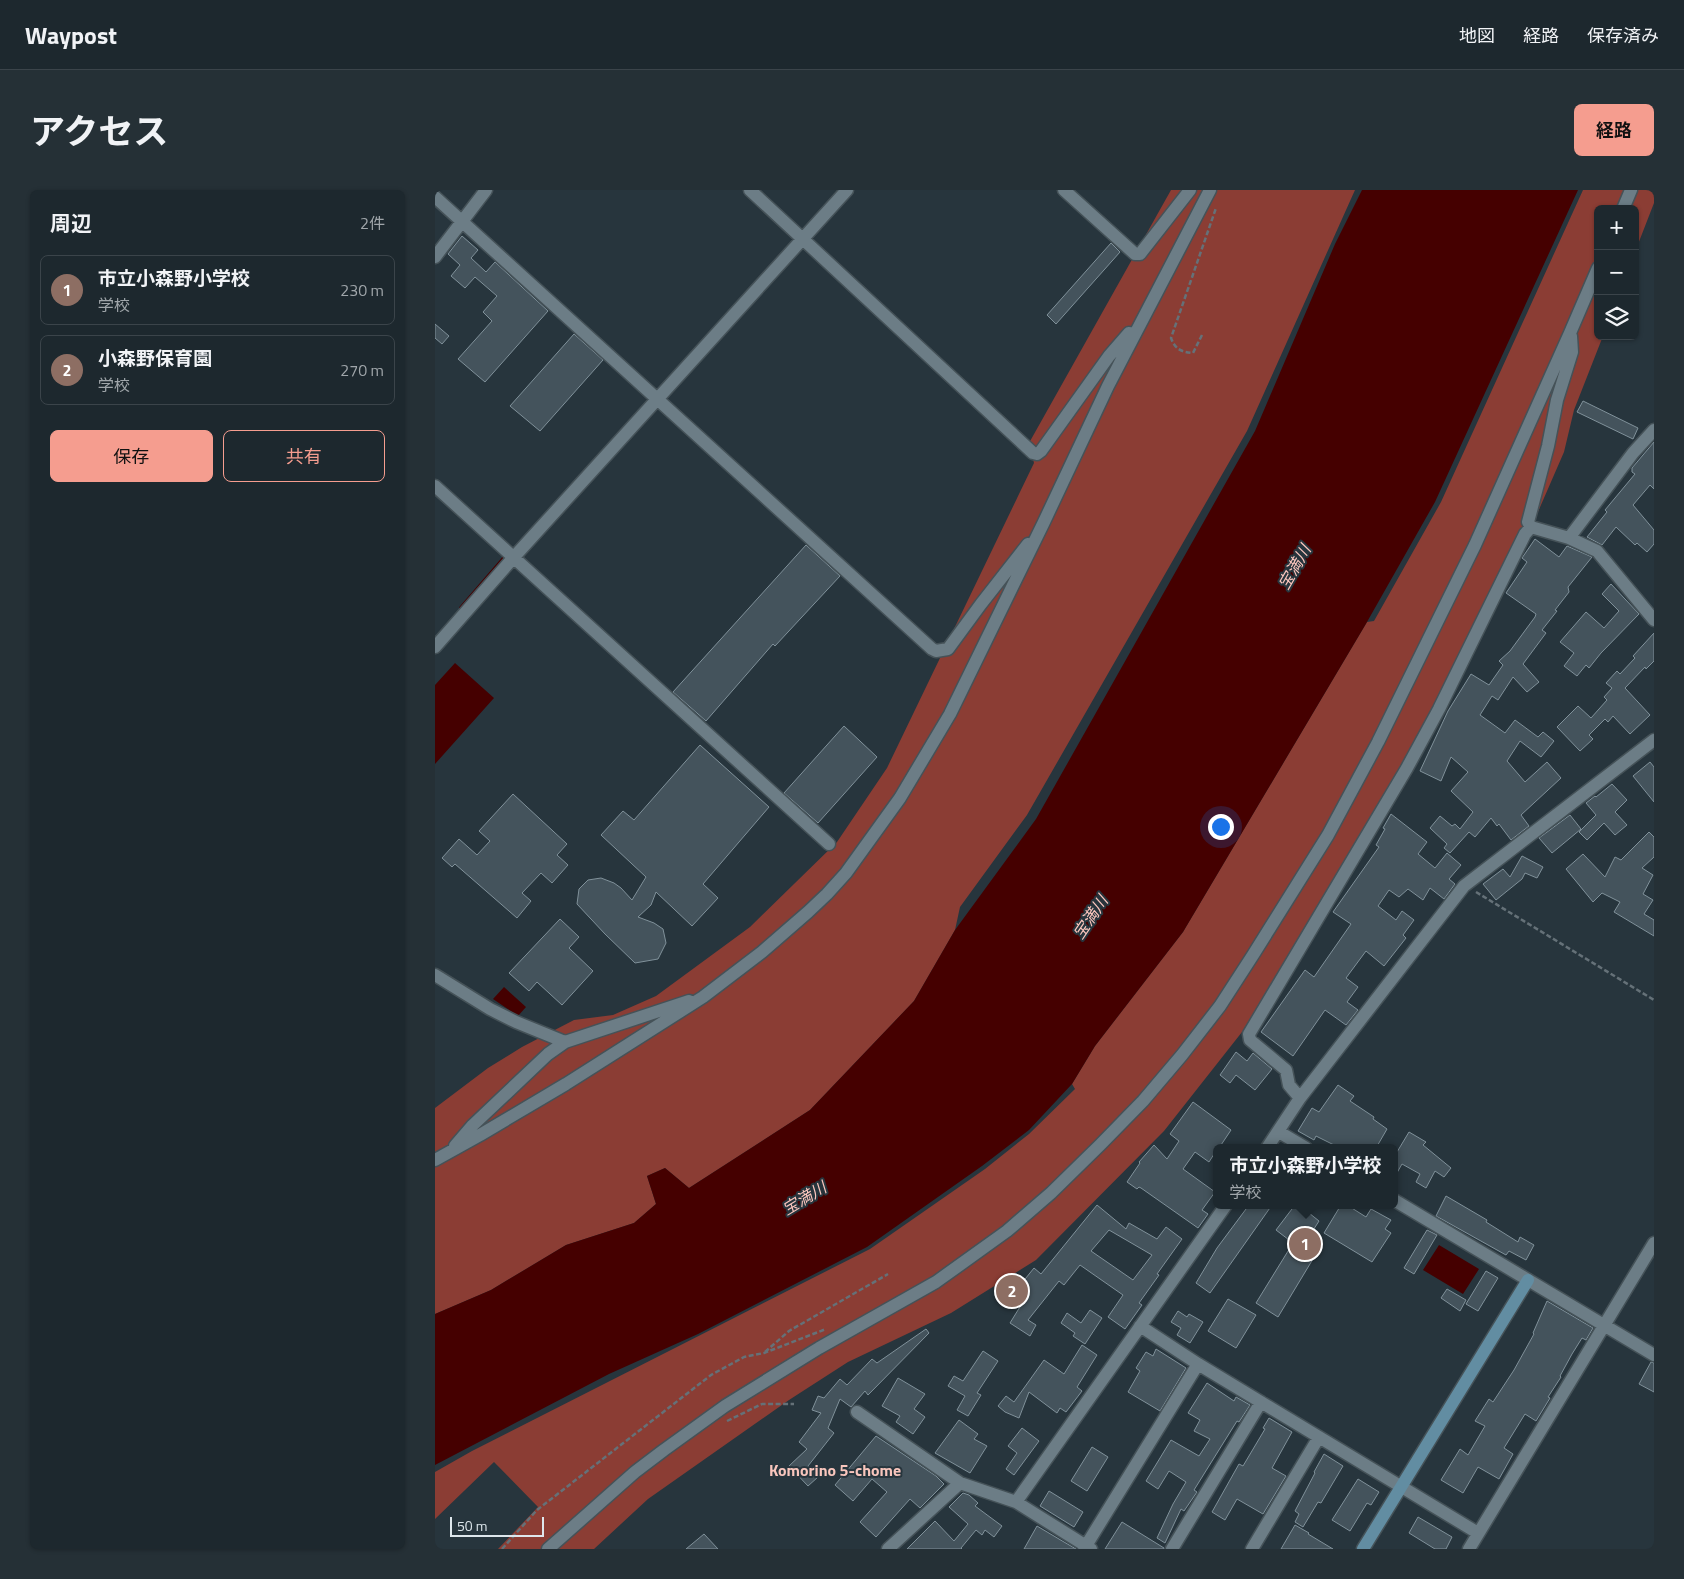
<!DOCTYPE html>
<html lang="ja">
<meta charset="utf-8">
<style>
:root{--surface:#1d282e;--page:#253036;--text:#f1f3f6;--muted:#a0a6aa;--line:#3b444a;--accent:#f59d8f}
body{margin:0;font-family:"Titillium Web","Noto Sans JP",sans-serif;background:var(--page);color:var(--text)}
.controls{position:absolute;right:15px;top:15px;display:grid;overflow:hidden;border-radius:8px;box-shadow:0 1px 4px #0004}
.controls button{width:45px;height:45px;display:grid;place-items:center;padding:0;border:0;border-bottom:1px solid var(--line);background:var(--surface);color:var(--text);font:25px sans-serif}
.scale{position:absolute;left:15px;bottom:12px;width:94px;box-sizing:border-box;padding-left:5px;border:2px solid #dee7ec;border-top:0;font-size:14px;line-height:18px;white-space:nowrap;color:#dee7ec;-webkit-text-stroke:4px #27353d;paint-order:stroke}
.you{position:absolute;left:785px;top:636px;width:18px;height:18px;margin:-12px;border:4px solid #fff;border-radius:50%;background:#1a73e8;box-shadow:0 0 0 8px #1a73e833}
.badge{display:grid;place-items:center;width:32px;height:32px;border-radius:50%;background:var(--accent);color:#fff;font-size:16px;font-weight:700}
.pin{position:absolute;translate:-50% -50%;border:2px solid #fff;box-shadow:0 1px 5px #0006}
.popup{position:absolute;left:778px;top:954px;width:185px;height:65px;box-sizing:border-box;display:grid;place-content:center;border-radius:8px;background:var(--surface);filter:drop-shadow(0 1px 4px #0005);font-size:16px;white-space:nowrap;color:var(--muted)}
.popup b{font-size:19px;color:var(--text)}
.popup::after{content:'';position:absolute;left:50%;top:100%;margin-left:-10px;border:10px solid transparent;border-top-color:var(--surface)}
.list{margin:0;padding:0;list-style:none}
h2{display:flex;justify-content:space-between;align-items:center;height:65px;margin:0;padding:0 20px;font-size:21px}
h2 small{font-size:16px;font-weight:400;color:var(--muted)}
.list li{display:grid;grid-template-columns:32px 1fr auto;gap:15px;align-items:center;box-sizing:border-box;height:70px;margin:0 10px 10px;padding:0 10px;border:1px solid var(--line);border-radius:8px}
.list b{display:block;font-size:19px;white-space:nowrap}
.list p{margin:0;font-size:16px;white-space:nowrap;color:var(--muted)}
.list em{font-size:16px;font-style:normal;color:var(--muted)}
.actions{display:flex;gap:10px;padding:15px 20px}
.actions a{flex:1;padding:11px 0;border:1px solid var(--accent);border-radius:8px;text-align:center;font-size:18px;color:var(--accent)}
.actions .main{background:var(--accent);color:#111}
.icon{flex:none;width:28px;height:28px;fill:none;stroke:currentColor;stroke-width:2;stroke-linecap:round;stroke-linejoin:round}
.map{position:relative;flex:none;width:1219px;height:1359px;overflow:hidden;border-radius:8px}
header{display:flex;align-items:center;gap:30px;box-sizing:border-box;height:70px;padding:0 25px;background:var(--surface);border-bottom:1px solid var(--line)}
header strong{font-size:24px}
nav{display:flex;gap:28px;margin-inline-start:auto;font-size:18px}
.intro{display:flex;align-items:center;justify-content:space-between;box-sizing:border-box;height:120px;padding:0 30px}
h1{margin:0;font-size:35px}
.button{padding:12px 22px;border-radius:8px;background:var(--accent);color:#111;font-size:18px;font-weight:700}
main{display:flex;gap:30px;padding:0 30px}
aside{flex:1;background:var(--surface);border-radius:8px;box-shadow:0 1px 4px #0004}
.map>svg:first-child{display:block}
</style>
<header>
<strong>Waypost</strong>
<nav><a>地図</a><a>経路</a><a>保存済み</a></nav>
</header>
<div class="intro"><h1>アクセス</h1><a class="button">経路</a></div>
<main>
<aside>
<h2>周辺<small>2件</small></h2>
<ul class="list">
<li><span class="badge" style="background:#8d6e63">1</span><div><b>市立小森野小学校</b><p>学校</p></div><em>230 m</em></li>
<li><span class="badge" style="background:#8d6e63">2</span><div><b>小森野保育園</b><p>学校</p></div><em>270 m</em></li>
</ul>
<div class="actions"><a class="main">保存</a><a>共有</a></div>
</aside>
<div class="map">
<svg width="1219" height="1359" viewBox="0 0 1219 1359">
<rect width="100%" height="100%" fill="#27353d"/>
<path fill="#8b3d34" d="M736,0H920L812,241L592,625L525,717L520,740L479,811L375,920L254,998L230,978L212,986L221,1014L199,1033L131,1055L56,1100L0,1124V918L53,878L87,857L139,830L178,825L221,806L315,737L402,652L452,578L599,273L594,253Z
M1148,0H1219V13L1200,62V19H1163V146H1168L1139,220L1129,262L1099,331L1085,339L999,520L875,734L807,842L729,941L601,1070L516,1123L413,1172L354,1210L213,1309L159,1359H63L103,1317L59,1272L0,1329V1282L37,1261L435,1059L550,979L594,944L640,899L637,894L660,856L748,742L932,432L939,431L1006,312Z"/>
<path fill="#450000" d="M927,0H1143L1000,312L932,432L748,742L660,856L637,894L594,940L547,976L432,1057L263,1144L174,1184L0,1275V1124L56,1100L131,1055L199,1033L221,1014L212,986L230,978L254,998L375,920L479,811L520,740L601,629L820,241L900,54Z
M20,473L59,508L0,574V495Z
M69,797L91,817L83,826L58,809Z
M1004,1055L1044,1079L1028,1104L988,1080Z"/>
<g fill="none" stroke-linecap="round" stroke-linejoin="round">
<path stroke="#450000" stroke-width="4" d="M26,418L70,367"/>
</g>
<path fill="#44535c" stroke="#80919a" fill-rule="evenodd" d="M27,46L43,60L36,68L51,82L60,72L113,121L50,192L23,169L57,131L48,122L62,106L40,87L30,98L16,86L25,75L13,64Z
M676,53L685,62L621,134L612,125Z
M0,134L14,146L7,154L0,148Z
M139,144L168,170L105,241L75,216Z
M1148,211L1203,238L1198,249L1142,222Z
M1219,252V299L1215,295L1198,315L1219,340V354L1212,362L1202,353L1200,355L1181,337L1167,355L1152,347L1172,322L1170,320L1200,284L1197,282V278Z
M1100,349L1124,367L1132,356L1157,367L1133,397L1134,402L1120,420L1122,421L1107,440L1111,443L1088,474L1104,492L1092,502L1078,487L1063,510L1057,506L1045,525L1070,543L1080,530L1103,547L1108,542L1119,551L1106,567L1085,551L1072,571L1090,592L1112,572L1126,588L1086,625L1094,636L1076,650L1064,634L1062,636L1056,628L1040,647L1034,642L1015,663L1009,658L1012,654L995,638L1005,626L1017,636L1020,634L1025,639L1038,622L1016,601L1033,582L1016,567L1006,591L985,581L1013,521L1036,484L1054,495L1068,475L1064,471L1075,461L1100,427L1101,424L1071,403L1092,372L1087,368Z
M371,355L405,386L340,456L338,454L271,531L238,502Z
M1176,394L1204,424L1166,463L1154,478L1151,475L1142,486L1129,476L1139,463L1125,452L1151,422L1169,438L1184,421L1167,404Z
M1219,443V471L1211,479L1210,477L1190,498L1215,525L1195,544L1178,526L1173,532L1170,529L1154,545L1158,549L1145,561L1122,537L1143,516L1156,528L1172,510L1169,507L1177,498L1171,493L1182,481L1185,484L1200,468L1198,466Z
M409,536L442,567L383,633L349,603Z
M265,555L334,617L268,694L283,708L257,736L221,702L216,715L203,727L219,733L228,739L231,753L223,769L200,773L170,744L142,714L144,699L153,690L166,688L179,693L186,698L197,710L211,687L166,645L188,621L199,630Z
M1215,572L1219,577V612L1198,586Z
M1177,594L1192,610L1180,622L1192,635L1180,645L1169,633L1152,650L1144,642L1161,625L1151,613L1160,606L1161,607Z
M78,604L132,654L122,665L133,675L117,693L106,683L87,703L96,711L82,728L20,674L17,677L7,668L24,649L42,665L55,651L44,641Z
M956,624L992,652L983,664L1000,678L1012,663L1026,675L1014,689L1020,694L1009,709L995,698L988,710L973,699L964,707L954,700L943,716L961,730L967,721L979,730L968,745L971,748L949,776L931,761L911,788L923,797L912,812L923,820L911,835L890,820L858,866L826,842L870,780L879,787L916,734L898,722L944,657L941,655L950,639L948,638Z
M1135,625L1146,639L1117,663L1104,648Z
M1214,642L1219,647V667L1207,678L1218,685L1208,704L1218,710L1209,724L1219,730V746L1179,722L1185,712L1167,703L1158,712L1131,679L1148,664L1170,687L1180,667L1186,670Z
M1087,666L1108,677L1102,688L1090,683L1087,689L1061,710L1048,694L1068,679L1075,687Z
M125,729L144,747L134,758L158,781L127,815L102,792L94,801L74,783Z
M801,862L812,871L818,863L837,879L820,900L801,885L795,893L785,885Z
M903,895L919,906L915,911L939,927L938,929L952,939L941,958H905L881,946L879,950L863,941L877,918L884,922Z
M758,912L796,940L784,958H781V961L774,972L760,962L748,979L780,1002L767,1020L773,1024L763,1038L706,998L704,997L702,999L692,992L705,973L704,972L719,955L732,969L744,951L735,944Z
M974,942L991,952L988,955L1016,978L1009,987L1000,981L991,998L981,992L985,984L967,974L959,988V967Z
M1011,1006L1052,1030L1051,1032L1083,1052L1085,1047L1099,1055L1091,1070L1074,1061L1071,1065L1001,1026Z
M662,1015L691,1039L694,1033L722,1049L731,1037L747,1049L722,1084L724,1085L704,1113L707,1115L690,1139L673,1127L688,1105L645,1075L629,1095L624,1091L593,1130L601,1135L595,1146L575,1133L588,1112L578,1104L599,1078L606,1084ZM674,1040L717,1065L698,1090L656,1061Z
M814,1015H837L775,1103L761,1093L782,1058Z
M860,1015H864L884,1031L868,1056L881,1064L843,1127L821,1113L858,1053L841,1040Z
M906,1015H912L931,1027L936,1019L956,1030L950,1039L956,1043L937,1072L889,1043Z
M992,1040L1002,1045L979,1084L969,1078Z
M1051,1081L1063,1088L1043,1121L1031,1114Z
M1012,1099L1031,1110L1025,1121L1006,1108Z
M793,1109L821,1125L801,1158L773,1141Z
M1112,1111L1158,1138L1151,1150L1147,1148L1137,1164L1125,1186L1126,1187L1113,1207L1115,1208L1101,1231L1090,1224L1069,1258L1078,1264L1064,1289L1043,1277L1028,1303L1006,1290L1025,1259L1033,1265L1050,1236L1040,1231L1054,1209L1058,1212L1079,1180L1099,1144L1098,1143Z
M655,1120L667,1128L650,1154L638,1146L640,1143L626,1133L632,1123L646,1133Z
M743,1121L752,1127L754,1124L768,1132L755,1153L742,1145L746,1138L736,1132Z
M491,1139L494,1143L433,1205L430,1201L416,1217L405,1209L393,1238L399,1243L373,1276L383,1287L373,1296L354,1276L372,1259L364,1252L386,1223L377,1220L383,1206L389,1208L405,1189L412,1195L437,1169L442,1173Z
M647,1155L662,1165L642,1197L647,1201L631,1222L625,1218L622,1223L594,1202L584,1228L570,1222L563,1216L571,1206L579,1212L609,1170L629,1184Z
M721,1159L751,1178L725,1221L693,1202L705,1181L701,1178L711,1162L718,1166Z
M548,1161L563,1171L542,1203L546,1205L533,1226L522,1220L530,1206L513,1196L519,1186L528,1191Z
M1216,1172L1219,1173V1202L1204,1194Z
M463,1188L490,1204L479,1219L490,1227L478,1244L461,1232L465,1226L447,1216Z
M772,1193L799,1211L801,1207L815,1215L804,1232L802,1231L759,1300L762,1302L749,1321L746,1319L730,1353L722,1348L738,1314L751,1292L734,1281L723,1299L711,1291L736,1250L764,1266L775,1249L759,1241L765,1230L753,1223Z
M834,1228L857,1242L837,1278L851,1286L828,1324L802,1309L790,1330L777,1322L804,1274L808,1276L830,1239L828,1238Z
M524,1230L543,1244L539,1249L552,1256L535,1283L500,1263Z
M587,1238L604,1251L579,1285L571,1279L582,1263L573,1256Z
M441,1246L501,1286L509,1294L485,1318L475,1309L441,1347L425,1332L452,1302L437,1289L418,1311L400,1295Z
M657,1257L673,1267L652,1301L636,1291Z
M889,1264L908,1276L886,1313L883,1312L868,1337L860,1332L864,1324L860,1321L880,1283L879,1282Z
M923,1289L944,1302L936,1315L932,1313L915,1341L897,1330Z
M614,1301L648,1322L639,1337L605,1316Z
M528,1303L534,1305L543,1313L540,1316L567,1336L559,1347L550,1340L547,1345L541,1340L526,1358L527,1359H472L500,1331L519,1351L533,1334L514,1317Z
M983,1327L1017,1347L1011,1359H1000L974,1343Z
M687,1332L729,1358V1359H670Z
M860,1335L874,1343L873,1344L898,1359H846Z
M602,1336L629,1352L641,1359H589Z
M269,1344L283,1359H251Z"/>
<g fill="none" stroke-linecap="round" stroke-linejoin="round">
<g stroke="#455258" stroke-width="15">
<path id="street" d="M315,0L598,263L602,264L606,261L674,166L694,143
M629,0L700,64H705L755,0
M0,7L497,459L501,461L513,459L546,414L593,354
M1188,19L1196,0
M0,67L51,0
M1136,146L1137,162L1122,210L1113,256L1093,332L1096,337L1134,348L1162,361L1219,430
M0,296L394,654
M1134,348L1198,263L1219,240
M0,457L79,367L412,0
M0,785L55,819L81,832L130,852
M865,908L854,895L851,880L815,850L814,844L972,578L1004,519L1090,344L1096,337
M844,942L871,958
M20,956L38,935L113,864L130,852L254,811
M832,958L865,908L1029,696L1219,550
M0,970L45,945L131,894L268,807L327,762L373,722L392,704L411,683L465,608L515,524L608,334L673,196L775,0
M959,1010L1219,1165
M705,1136L763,1174L1043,1343
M422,1222L525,1293L581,1312L656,1359
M581,1312L791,1015
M113,1359L200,1282L229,1260L290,1216L384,1158L501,1092L572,1041L616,1003L665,955L708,911L747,865L785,816L818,765L893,645L943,552L1040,355L1135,143L1163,78
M453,1359L525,1293
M649,1359L763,1174
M737,1359L826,1212
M817,1359L884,1247
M1034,1359L1219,1053"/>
</g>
<g stroke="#455258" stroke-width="15">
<path id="secondary" d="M928,1359L1093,1090"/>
</g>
<path stroke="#657178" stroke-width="2.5" stroke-dasharray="5 2.5" stroke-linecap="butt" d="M767,145L758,163C746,162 740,159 736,148L781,18
M1041,702L1219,810
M330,1162L354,1141L453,1084
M292,1231L327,1214H359
M67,1359L102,1320L276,1185L309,1167L329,1163L391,1139"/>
<use href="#street" stroke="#6c7d86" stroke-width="12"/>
<use href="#secondary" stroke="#628da2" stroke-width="12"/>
</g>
<g text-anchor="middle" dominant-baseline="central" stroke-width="4" stroke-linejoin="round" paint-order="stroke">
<g font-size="16" font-style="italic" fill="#fdc7be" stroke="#27353d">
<text transform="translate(859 377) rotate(-60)">宝満川</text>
<text transform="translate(655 727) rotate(-56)">宝満川</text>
<text transform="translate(369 1008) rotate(-31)">宝満川</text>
</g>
<g font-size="16" font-weight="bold" fill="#f9c6bd" stroke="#27353d">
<text x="400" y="1280">Komorino 5-chome</text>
</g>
</g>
</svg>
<div class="controls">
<button>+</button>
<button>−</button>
<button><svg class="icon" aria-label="layers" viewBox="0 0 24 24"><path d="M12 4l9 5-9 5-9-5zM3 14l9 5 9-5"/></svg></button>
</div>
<div class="scale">50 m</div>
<div class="you"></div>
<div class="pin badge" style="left:870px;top:1054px;background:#8d6e63">1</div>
<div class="popup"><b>市立小森野小学校</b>学校</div>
<div class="pin badge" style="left:577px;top:1101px;background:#8d6e63">2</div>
</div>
</main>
